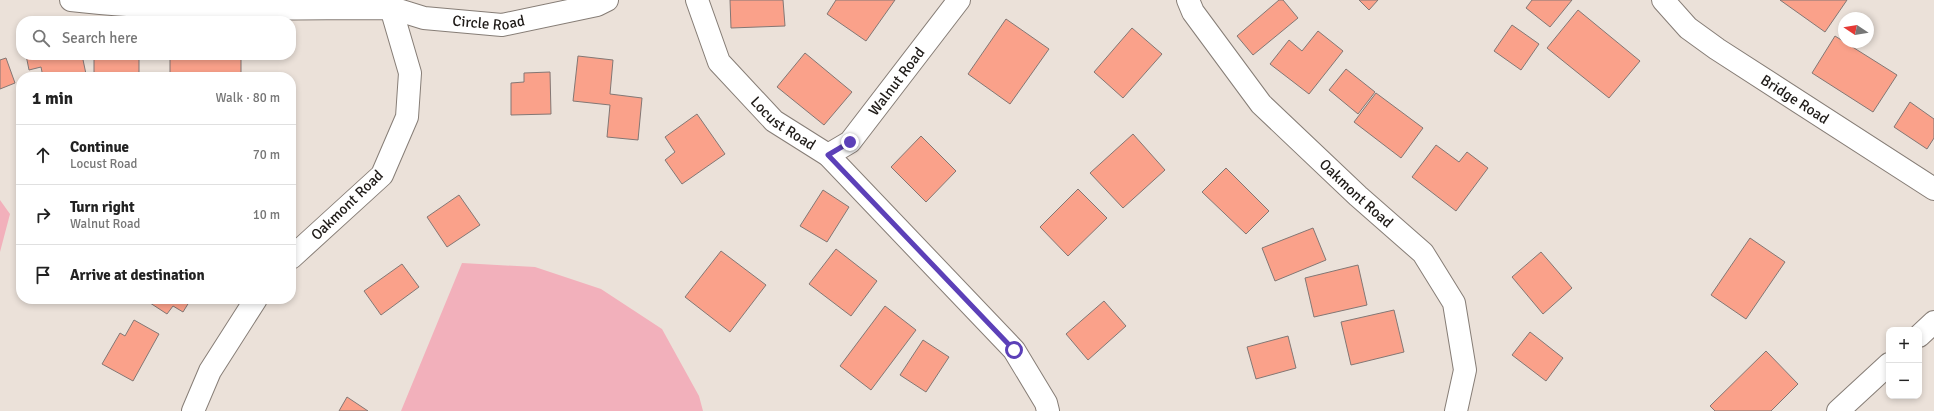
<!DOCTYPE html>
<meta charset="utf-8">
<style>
:root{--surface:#fff;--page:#f6f6f6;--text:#222;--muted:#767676;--line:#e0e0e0}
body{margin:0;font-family:Signika,sans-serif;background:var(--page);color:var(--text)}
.controls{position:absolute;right:12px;bottom:12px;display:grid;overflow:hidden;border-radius:8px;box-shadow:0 2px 6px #0003}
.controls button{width:36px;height:36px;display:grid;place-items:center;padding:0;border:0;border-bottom:1px solid var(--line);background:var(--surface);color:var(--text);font:20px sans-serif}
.compass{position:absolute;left:1838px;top:12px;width:36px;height:36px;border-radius:50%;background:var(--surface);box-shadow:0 2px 6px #0003;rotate:282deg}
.stop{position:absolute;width:12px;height:12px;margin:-9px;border:3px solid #5c40b8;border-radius:50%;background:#fff}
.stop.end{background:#5c40b8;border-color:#fff;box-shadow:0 1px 4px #0008}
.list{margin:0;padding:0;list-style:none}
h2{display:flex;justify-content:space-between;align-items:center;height:52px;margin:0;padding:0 16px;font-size:17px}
h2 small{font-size:13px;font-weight:400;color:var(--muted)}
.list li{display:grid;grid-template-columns:26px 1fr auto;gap:12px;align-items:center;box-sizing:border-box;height:60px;padding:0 16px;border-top:1px solid var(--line)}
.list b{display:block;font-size:15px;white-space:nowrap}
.list p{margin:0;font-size:13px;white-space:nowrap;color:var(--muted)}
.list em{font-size:13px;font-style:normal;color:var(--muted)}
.icon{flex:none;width:22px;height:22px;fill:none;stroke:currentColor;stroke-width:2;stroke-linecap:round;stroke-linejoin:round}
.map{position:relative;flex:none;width:1934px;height:411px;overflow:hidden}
.search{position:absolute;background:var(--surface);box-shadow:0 2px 6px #0003;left:16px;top:16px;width:280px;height:44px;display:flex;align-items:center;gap:10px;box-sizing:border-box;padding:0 14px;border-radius:16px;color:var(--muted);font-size:15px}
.panel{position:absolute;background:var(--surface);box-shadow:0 2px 6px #0003;left:16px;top:72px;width:280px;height:232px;border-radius:16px}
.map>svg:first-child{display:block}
</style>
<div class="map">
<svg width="1934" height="411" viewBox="0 0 1934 411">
<rect width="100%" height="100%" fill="#ebe1d9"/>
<path fill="#f2b0bb" d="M0,200L10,214L0,252Z
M462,263L535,267L601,289L662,329L699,396L703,411H401Z"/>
<path fill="#faa18a" stroke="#837774" d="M730,0H783L785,26L731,28Z
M836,0H895L866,41L827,14Z
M1279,0H1283L1298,18L1253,55L1237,36Z
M1359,0H1378L1369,10Z
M1532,0H1572L1550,27L1526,8Z
M1780,0H1847L1825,32Z
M1578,10L1640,61L1609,98L1547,48Z
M1006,19L1049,49L1010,104L968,74Z
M1512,25L1539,44L1521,70L1494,51Z
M1132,28L1162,54L1123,98L1094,72Z
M1318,31L1343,51L1309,94L1270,64L1289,40L1302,51Z
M1835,36L1897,75L1873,112L1812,73Z
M805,53L852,92L824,125L777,87Z
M26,55H82L86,74L71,77H43L41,67L29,70Z
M94,55H139V77H94Z
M170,55L241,57V77H170Z
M578,56L613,60L610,94L642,98L638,140L607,137L610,105L573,101Z
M6,58L15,83L0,89V60Z
M1346,69L1375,92L1358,114L1329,90Z
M550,72L551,114L511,115V83L524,82V73Z
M1376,93L1423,128L1401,158L1354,122Z
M1910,102L1934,119V138L1927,149L1894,127Z
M697,114L725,154L682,184L665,160L675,152L665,137Z
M1133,134L1165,170L1123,208L1090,173Z
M921,136L956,171L926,202L891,167Z
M1436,145L1459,162L1467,152L1488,168L1456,211L1412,177Z
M1226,168L1269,211L1246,234L1202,192Z
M1078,189L1107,218L1068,256L1040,227Z
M823,190L849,207L827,242L800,226Z
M459,195L480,225L447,247L427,217Z
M1313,228L1326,260L1275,281L1262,248Z
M1750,238L1785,262L1746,319L1711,295Z
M836,249L877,281L851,316L809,284Z
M721,251L766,285L730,332L685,297Z
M1541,252L1572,288L1543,314L1512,277Z
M402,264L419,287L381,315L364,291Z
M1358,265L1367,305L1314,317L1305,278Z
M144,299H191L183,312L173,306L167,314Z
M1104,301L1126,326L1088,360L1066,334Z
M885,306L916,330L871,390L840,366Z
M1394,310L1404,352L1351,365L1341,322Z
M134,320L159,334L133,381L102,364L120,333L125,336Z
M1530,332L1563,358L1546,381L1512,355Z
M1288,336L1296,368L1256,379L1247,347Z
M923,340L949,357L926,392L900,375Z
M1766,351L1798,384L1771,411H1715L1710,406Z
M347,397L368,411H339Z"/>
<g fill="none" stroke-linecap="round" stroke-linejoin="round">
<g stroke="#867d76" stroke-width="24">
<g id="minor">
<path d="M71,0C177,12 284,8 391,8L410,73L407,117L382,175L291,258"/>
<path id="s1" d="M697,0L719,62L774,121L828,155L1014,350L1046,403L1048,411"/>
<path id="s2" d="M1188,0L1193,12L1261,104L1358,196L1423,253L1454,303L1465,370L1456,411"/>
<path id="s3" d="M1663,0L1688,28L1717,49L1934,189"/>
<path id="s4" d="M379,4L424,18L502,25L597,5L607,0"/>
<path id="s5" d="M828,155L850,142L959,0"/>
<path d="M1919,336L1934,322"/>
<path d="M193,411L210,371L256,299"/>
<path d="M1838,411L1889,364"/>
</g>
</g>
<use href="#minor" stroke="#fff" stroke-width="22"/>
</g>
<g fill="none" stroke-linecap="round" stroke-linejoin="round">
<path stroke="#5c40b8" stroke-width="5" d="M850,142L828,155L1014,350"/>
</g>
<g text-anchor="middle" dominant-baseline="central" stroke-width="3.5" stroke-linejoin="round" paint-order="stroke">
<g font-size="15" fill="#1f1b18" stroke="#fff">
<text stroke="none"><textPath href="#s4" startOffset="112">Circle Road</textPath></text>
<text stroke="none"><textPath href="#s5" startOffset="102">Walnut Road</textPath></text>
<text stroke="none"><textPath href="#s3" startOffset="166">Bridge Road</textPath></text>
<text stroke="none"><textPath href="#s1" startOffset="155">Locust Road</textPath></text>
<text stroke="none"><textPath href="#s2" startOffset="258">Oakmont Road</textPath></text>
<text transform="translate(347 205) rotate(-44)">Oakmont Road</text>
</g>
</g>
</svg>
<div class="controls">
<button>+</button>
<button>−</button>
</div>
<svg class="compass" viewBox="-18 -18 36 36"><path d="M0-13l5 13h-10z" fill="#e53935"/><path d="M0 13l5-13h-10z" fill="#767676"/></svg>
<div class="stop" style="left:1014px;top:350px"></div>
<div class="stop end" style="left:850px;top:142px"></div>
<div class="search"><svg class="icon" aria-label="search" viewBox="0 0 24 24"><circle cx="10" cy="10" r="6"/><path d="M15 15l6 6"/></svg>Search here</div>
<section class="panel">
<h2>1 min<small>Walk · 80 m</small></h2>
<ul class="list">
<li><svg class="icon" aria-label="ahead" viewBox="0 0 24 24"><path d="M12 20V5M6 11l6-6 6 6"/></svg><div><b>Continue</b><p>Locust Road</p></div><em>70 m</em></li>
<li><svg class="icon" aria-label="right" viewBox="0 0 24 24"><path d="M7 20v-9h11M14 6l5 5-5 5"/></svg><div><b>Turn right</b><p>Walnut Road</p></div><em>10 m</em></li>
<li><svg class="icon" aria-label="arrive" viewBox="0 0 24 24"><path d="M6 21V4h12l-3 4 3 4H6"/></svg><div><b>Arrive at destination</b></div></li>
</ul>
</section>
</div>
